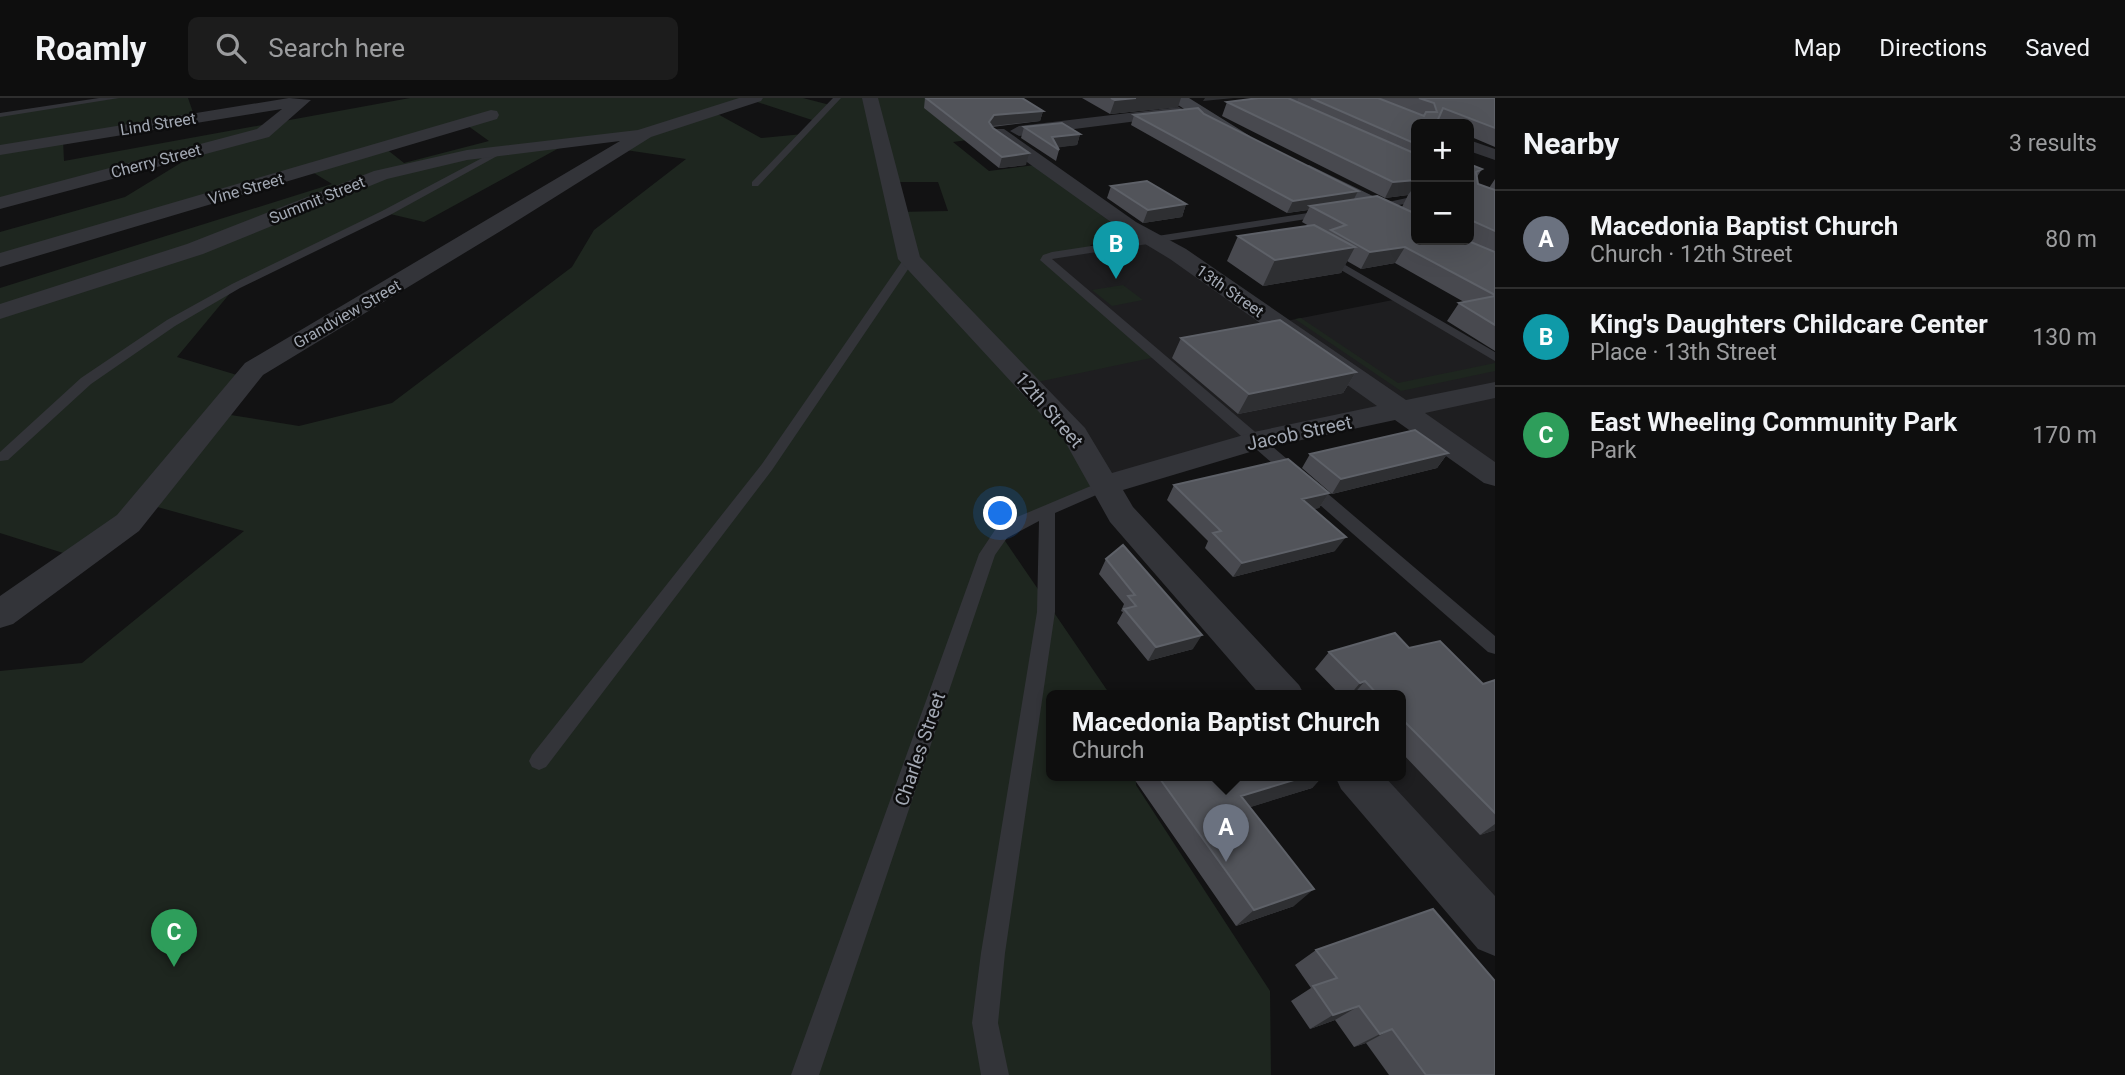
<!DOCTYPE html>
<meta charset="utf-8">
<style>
:root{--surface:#0e0e0e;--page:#1c1c1c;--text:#f1f3f6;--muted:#9b9c9e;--line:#2e2e2e;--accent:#0f766e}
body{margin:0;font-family:Roboto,sans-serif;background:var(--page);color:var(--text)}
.controls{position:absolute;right:21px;top:21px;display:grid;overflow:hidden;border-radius:10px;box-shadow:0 7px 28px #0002}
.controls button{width:63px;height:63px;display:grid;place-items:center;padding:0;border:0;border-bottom:2px solid var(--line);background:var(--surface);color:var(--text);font:35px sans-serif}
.you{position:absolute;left:1001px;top:416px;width:24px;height:24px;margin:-18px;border:5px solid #fff;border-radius:50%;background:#1a73e8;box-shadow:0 0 0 10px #1a73e833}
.badge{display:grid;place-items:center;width:46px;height:46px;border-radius:50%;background:var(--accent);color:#fff;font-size:23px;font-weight:700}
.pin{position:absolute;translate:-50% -58px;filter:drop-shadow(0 2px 4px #0008)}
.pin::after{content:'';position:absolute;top:37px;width:24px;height:21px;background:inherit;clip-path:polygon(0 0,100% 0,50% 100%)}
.popup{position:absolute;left:1046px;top:592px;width:360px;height:91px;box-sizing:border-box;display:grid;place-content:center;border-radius:10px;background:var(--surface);filter:drop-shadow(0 2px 5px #0005);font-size:23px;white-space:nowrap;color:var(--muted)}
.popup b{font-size:26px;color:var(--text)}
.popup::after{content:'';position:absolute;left:50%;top:100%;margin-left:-14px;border:14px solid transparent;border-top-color:var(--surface)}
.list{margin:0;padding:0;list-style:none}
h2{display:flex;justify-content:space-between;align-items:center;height:91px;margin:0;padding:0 28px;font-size:30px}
h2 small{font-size:23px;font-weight:400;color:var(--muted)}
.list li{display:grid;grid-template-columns:46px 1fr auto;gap:21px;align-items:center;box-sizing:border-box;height:98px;padding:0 28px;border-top:2px solid var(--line)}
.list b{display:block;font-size:26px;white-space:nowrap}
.list p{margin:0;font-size:23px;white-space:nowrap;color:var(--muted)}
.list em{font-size:23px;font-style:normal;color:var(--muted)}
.icon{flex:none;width:38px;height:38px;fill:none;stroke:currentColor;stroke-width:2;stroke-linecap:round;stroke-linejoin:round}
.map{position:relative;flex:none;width:1495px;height:977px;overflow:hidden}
header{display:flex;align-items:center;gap:42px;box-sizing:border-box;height:98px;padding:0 35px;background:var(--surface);border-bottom:2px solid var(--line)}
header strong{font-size:33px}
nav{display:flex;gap:38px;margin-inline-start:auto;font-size:24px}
.search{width:490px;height:63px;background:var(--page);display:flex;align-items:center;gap:18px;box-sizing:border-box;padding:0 24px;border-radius:10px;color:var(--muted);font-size:26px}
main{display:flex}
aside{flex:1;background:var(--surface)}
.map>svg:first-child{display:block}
</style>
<header>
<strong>Roamly</strong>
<div class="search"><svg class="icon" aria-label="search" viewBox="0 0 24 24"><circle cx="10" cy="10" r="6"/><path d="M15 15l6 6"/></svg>Search here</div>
<nav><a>Map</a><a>Directions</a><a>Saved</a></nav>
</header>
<main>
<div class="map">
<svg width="1495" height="977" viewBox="0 0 1495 977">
<rect width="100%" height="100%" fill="#121213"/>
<path fill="#1e1e20" d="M1154,142L1276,225L1398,201L1495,259V378L1401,312L1105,387L1028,286L1047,159Z
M1446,582L1495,627V834L1356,678H1401V598Z"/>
<path fill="#1e261f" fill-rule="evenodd" d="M115,0H188L195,20L63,42L64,63L410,0H803L830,7L837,0H1005L968,13L996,38L953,44L989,73L1042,66L1096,113L1133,140L1090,147L1093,150L1047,159L1156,259L1028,286L1105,387L1001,437L1111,598H1051V678H1136V687L1270,893L1271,977H0V573L82,565L244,433L143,405L79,460L0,435V190L332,86L309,72L0,162V134L125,99L202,52L0,105V17ZM751,2L815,23L803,36L761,40L714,14ZM464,25L489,43L404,65L385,50ZM643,36L619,51L686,61L594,132L572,169L392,305L299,328L218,315L247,280L177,259L236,188L386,115L424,124L570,44ZM890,84H938L948,113L897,114Z
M1123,187L1143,202L1112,208L1092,192Z
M1301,220L1398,285L1495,265V273L1401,293L1295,221Z"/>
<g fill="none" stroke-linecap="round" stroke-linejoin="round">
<path fill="#333439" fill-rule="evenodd" d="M99,0H119L0,19V15Z
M833,0H841L758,88H752V84Z
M501,50L508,52L390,117L240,190L175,228L91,286L8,362L0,363V354L81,280L167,222L232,186L382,113Z
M1416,98V104L1370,112L1365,109Z
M1328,112L1332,113V117L1052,161L1495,538V556L1488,554L1040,162L1043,157L1052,154Z
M1323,154L1495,254V263L1319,159L1317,157Z
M905,159L915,161L772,372L546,669L539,672L532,669L529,663L532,657L762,366Z
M1105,382L1113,387L1110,391L1055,415V514L1005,855L998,925L1009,977H981L972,925L981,855L1037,514L1039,423L1007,440L995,457L819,977H791L979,456L995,432L1015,420Z"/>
<path fill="#333439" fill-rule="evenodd" d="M289,0L311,2L269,39L0,111V99L257,31L282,11L0,57V47Z
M739,0H763L761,3L651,39L499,134L263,277L139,433L13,526L0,530V498L117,417L245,265L620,43L467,62L387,81L203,156L0,221V206L187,146L374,73L467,52L638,32Z
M862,0H878L920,159L1085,330L1112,375L1254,334L1377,308L1170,161L1122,132L992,39L989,35L992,31H1004L1136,124L1186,151L1406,302L1495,284V300L1425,315L1495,364V388L1484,385L1395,322L1260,351L1123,392L1133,409L1299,587L1305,598H1261L1110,424L1063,340L898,161Z
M1179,9L1187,14L1185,17L1019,38L1010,33L1019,28Z
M491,12L497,13L499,17L497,21L0,169V155Z
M1469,42L1495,51V62L1469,53Z
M1335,678H1384L1495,798V858L1478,851L1341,691Z"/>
<path fill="#414349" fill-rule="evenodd" d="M1167,0H1189L1250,38L1247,42H1233Z
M1263,0H1316L1307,5L1240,13L1231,8L1234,4Z
M1309,67L1416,119V135L1302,77L1299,73L1302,69Z"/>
</g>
<path fill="#48494f" d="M925,0L1043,13L1040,23L992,29L1026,67L999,70L924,10Z
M1082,0H1181L1178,9L1110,16Z
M1298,0H1495V49L1469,38V26H1439L1437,25L1416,26V142H1469V66L1482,71L1477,79L1478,86L1489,90L1495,81V253L1447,223L1459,205L1464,204L1395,165L1361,171L1347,163L1341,175L1263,188L1227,163L1238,138L1309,128L1302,124L1308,112L1287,115L1131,27L1134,17L1204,16L1358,93L1354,101L1407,112L1402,109L1408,97L1385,100L1222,18L1227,4H1297Z
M1024,29L1080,36L1077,47L1057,49L1059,52L1056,63L1021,40Z
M1111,88L1186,106L1182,119L1143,125L1107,100Z
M1181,240L1356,274L1343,295L1238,316L1172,260Z
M1448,355L1437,370L1332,396L1302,370L1310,356Z
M1174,387L1329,395L1319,410L1313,411L1335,453L1233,479L1205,450L1208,443L1167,402Z
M1106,461L1193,551L1148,563L1117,525L1123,514L1121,513L1124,506L1099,476Z
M1409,550L1483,586L1495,582V732L1480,737L1401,654V598H1341L1315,571L1329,554Z
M1132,678H1323L1312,690L1250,709L1294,808L1236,828Z
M1316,852L1495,977H1389L1366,945L1354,949L1335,922L1310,931L1291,903L1311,890L1295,867Z"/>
<path fill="#2e2f32" d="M1136,0H1181L1178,9L1110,16L1115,2Z
M1205,0H1234L1203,3Z
M1043,13L1040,23L992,28L989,24L994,17Z
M1080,36L1077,47L1055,50L1052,39Z
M1029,55L1026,67L999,70L1002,59Z
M1416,82V96L1411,93L1408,97L1385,100L1393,84Z
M1358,93L1352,105L1310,108L1308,112L1287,115L1293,103Z
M1186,106L1182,119L1143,125L1148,112Z
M1355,149L1341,175L1263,188L1275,162Z
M1405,149L1395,165L1361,171L1370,154Z
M1356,274L1343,295L1238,316L1249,296Z
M1448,355L1437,370L1332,396L1341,381Z
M1329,395L1319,410L1292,416L1302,401Z
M1346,439L1335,453L1233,479L1242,465Z
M1202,537L1193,551L1148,563L1156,549Z
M1365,583L1352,598H1349L1360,585Z
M1307,678H1323L1312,690L1225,717L1241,698Z
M1495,726V732L1480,737Z
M1314,791L1294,808L1236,828L1254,812Z
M1359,908L1335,922L1310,931L1333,917Z
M1392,931L1366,945L1354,949L1380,936Z"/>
<path fill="#52545a" stroke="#5e6168" stroke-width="2" d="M926,0H1022L1043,13L994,17L989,24L993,30L1029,55L1002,59Z
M1111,0H1136L1115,2Z
M1259,0H1288L1416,56V82L1393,84L1227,4Z
M1311,0H1378L1424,18L1426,14H1437L1434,5L1419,0H1495V30L1443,10L1436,26H1416V46Z
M1198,10L1204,16L1358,93L1293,103L1134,17Z
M1062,25L1080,36L1052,39L1059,52L1024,29Z
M1469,66L1482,71L1476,74L1478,86L1495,92V133L1473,123H1469Z
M1147,83L1186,106L1148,112L1111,88Z
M1377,98L1416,116V142H1466L1495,154V197L1405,149L1370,154L1331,132L1346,127L1310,108Z
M1314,127L1355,149L1275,162L1238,138Z
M1495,198V227L1459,205Z
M1280,222L1356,274L1249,296L1181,240Z
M1415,332L1448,355L1341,381L1310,356Z
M1288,361L1329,395L1302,401L1346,439L1242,465L1213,435L1221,433L1174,387Z
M1123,447L1202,537L1156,549L1124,511L1136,508L1128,498L1135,497L1106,461Z
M1395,535L1409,550L1440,543L1483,586L1495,582V715L1401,620V598H1379L1365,583L1360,585L1329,554Z
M1158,678H1307L1241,698L1314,791L1254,812Z
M1433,811L1495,883V977H1426L1392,931L1380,936L1359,908L1333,917L1313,888L1337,880L1316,852Z"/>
<g text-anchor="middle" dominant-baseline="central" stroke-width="5" stroke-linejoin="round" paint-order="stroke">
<g font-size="16" fill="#a3a9b4" stroke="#0d0d0e">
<text transform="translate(158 26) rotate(-9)">Lind Street</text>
<text transform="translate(156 63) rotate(-15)">Cherry Street</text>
<text transform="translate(246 91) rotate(-16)">Vine Street</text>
<text transform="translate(317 102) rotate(-22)">Summit Street</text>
<text transform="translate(1230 193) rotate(35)">13th Street</text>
<text transform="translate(347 216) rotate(-30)">Grandview Street</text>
</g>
<g font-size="19" fill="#a3a9b4" stroke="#0d0d0e">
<text transform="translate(1049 312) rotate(49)">12th Street</text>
<text transform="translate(1299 335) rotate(-12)">Jacob Street</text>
<text transform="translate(920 651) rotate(-71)">Charles Street</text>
</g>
</g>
</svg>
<div class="controls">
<button>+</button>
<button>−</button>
</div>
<div class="you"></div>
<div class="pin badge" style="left:1226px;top:764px;background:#6b7280">A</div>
<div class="popup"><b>Macedonia Baptist Church</b>Church</div>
<div class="pin badge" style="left:1116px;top:181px;background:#0f9aa8">B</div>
<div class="pin badge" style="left:174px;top:869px;background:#2e9e5b">C</div>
</div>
<aside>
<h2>Nearby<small>3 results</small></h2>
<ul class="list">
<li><span class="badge" style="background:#6b7280">A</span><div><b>Macedonia Baptist Church</b><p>Church · 12th Street</p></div><em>80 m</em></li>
<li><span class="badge" style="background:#0f9aa8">B</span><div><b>King's Daughters Childcare Center</b><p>Place · 13th Street</p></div><em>130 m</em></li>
<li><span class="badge" style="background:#2e9e5b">C</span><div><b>East Wheeling Community Park</b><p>Park</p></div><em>170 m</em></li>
</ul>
</aside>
</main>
